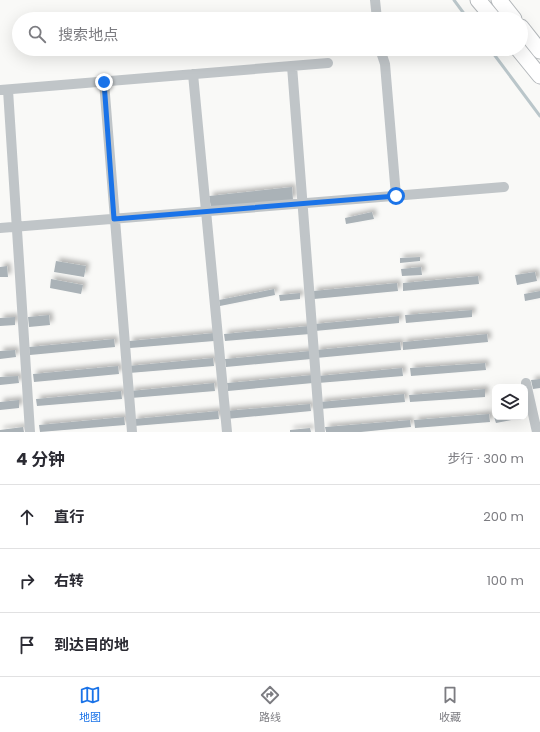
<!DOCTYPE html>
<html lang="zh">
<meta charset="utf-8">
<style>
:root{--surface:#fff;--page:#f7f7f7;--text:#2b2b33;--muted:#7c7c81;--line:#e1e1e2;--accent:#1a73e8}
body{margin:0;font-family:Poppins,"Noto Sans SC",sans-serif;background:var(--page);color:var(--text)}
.controls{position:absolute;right:12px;bottom:12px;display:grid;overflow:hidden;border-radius:8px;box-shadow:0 4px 16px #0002}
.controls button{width:36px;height:36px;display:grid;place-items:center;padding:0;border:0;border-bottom:1px solid var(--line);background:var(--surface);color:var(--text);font:20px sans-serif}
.stop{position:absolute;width:12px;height:12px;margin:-9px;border:3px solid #1a73e8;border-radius:50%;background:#fff}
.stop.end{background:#1a73e8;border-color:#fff;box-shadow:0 1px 4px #0008}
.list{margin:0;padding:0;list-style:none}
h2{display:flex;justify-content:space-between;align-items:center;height:52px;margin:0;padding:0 16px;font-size:17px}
h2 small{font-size:13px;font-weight:400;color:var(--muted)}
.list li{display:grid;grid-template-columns:26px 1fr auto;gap:12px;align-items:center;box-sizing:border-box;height:64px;padding:0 16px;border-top:1px solid var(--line)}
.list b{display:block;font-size:15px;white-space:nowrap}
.list em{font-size:13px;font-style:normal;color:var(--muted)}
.icon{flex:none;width:22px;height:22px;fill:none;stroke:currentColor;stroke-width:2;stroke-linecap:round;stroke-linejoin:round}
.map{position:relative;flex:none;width:540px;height:432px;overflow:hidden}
.search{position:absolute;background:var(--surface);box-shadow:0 4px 16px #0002;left:12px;right:12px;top:12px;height:44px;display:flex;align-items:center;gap:10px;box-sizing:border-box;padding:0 14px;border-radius:22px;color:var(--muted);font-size:15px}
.sheet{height:244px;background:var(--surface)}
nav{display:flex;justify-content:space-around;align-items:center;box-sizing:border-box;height:56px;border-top:1px solid var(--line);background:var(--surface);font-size:11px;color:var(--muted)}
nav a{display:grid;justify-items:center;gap:2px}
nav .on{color:var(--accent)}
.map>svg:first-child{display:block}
</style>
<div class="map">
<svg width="540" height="432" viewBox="0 0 540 432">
<defs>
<filter id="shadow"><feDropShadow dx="3.5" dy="-3.5" stdDeviation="2" flood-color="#0004"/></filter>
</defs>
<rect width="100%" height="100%" fill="#f9f9f7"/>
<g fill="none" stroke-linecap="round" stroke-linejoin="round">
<path stroke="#bac6ca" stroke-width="3" d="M454,0L468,19
M490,49L540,116"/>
</g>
<path fill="#aab2b7" filter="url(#shadow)" d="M292,187L293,200L211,208L209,196Z
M372,212L374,219L346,224L345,218Z
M420,257V261L400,263V258Z
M56,261L86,266L84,277L54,272Z
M7,266L8,277H0V267Z
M421,267L422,275L402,276L401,269Z
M535,272L537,281L517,285L515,275Z
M478,276L479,284L403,291V283Z
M51,279L83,285L81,294L50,288Z
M397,283L398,291L314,299L313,291Z
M274,289L275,295L220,306L219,300Z
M540,291V298L525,301L524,294Z
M300,293V299L280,301L279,295Z
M472,310V317L406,323L405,315Z
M49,315L50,325L29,327L28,317Z
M399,316V323L315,331L314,324Z
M15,317V325L0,326V318Z
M309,326L310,334L225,341L224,334Z
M214,333V341L130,348L129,341Z
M487,334L488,342L403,350V342Z
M114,339L115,347L30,355L29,347Z
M400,342L401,350L316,358V350Z
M15,350L16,357L0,359V351Z
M310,351L311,359L226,367L225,359Z
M213,358L214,366L129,373L128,366Z
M485,363L486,370L411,376L410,368Z
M118,366L119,374L34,382L33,374Z
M402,368L403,376L318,383V376Z
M312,375L313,383L228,391L227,383Z
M18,376L19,383L0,385V377Z
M540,379V388L533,389L531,380Z
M214,383L215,391L131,398L130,391Z
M485,389V397L410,402L409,395Z
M121,391L122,399L37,406L36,399Z
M404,394L405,402L320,409V402Z
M19,400V408L0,410V402Z
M310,404L311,411L226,419L225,411Z
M218,411L219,419L134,426V419Z
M489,414L490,422L415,428L414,420Z
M124,417L125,425L40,432L39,425Z
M494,417H521L522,418L496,423Z
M410,420L411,427L361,432H326L325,427Z
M23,427L24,432H0V430Z
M310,428L311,432H290V430Z"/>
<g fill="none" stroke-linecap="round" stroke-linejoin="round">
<g stroke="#b4b8bb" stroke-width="17">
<path id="highway" d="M478,0L494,19
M499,0L514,19
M521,27L540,51
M518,49L540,76"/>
</g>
<path stroke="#c0c5c8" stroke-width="10" d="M375,0L377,19
M380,49L385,64L396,196
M292,66L320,432
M193,74L227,432
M104,82L132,432
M0,90L328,63
M8,90L30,432
M0,228L504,187
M526,383L537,432"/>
<use href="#highway" stroke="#fff" stroke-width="15"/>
</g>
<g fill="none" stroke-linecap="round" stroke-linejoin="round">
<path stroke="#1a73e8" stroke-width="5" d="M104,82L114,219L396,196"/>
</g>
</svg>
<div class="controls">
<button><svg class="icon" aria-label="layers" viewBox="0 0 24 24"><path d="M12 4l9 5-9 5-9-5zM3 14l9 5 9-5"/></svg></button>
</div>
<div class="stop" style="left:396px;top:196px"></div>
<div class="stop end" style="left:104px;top:82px"></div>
<div class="search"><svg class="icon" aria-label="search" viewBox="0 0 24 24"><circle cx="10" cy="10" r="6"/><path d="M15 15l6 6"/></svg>搜索地点</div>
</div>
<section class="sheet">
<h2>4 分钟<small>步行 · 300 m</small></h2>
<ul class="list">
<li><svg class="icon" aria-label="ahead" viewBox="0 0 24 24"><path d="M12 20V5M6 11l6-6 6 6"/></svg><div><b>直行</b></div><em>200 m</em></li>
<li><svg class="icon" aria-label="right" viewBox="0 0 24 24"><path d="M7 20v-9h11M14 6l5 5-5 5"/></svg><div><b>右转</b></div><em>100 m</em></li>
<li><svg class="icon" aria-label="arrive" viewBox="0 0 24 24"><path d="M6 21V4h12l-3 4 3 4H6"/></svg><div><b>到达目的地</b></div></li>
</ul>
</section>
<nav>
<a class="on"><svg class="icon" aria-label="map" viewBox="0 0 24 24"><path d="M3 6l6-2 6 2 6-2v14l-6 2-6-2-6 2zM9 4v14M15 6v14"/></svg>地图</a>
<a><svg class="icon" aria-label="directions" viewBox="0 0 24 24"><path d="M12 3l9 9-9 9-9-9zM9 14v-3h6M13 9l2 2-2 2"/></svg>路线</a>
<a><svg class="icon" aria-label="saved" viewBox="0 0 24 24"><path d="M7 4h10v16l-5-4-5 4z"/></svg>收藏</a>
</nav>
